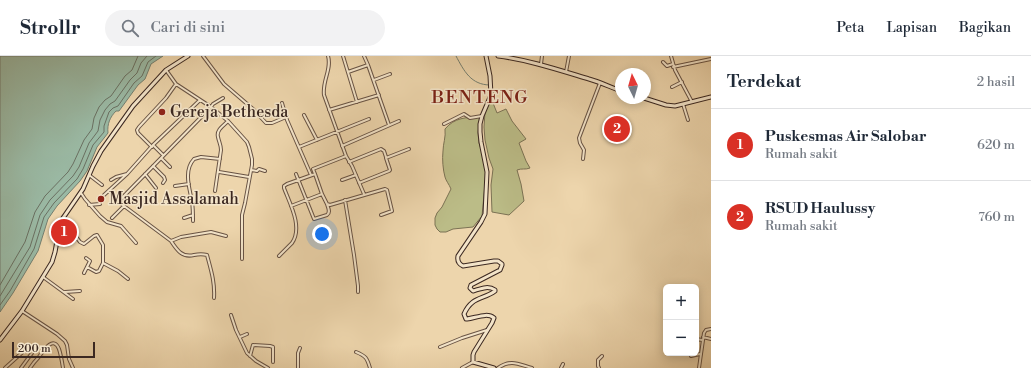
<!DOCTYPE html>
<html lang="id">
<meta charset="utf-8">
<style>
:root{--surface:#fff;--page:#f2f2f3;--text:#1f2937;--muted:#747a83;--line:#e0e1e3;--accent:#d93025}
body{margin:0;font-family:"Libre Bodoni",serif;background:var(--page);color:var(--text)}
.controls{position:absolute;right:12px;bottom:12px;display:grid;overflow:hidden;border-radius:6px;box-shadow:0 2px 10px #0003}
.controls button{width:36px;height:36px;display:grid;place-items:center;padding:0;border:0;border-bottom:1px solid var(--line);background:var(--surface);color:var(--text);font:20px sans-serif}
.compass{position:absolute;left:615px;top:12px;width:36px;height:36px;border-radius:50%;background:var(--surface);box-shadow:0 2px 10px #0003;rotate:355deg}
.scale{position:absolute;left:12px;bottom:10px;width:83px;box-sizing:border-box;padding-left:4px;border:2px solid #3b2821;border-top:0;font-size:11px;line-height:14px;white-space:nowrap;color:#3b2821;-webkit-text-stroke:3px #f3e4c9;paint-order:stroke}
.you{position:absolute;left:322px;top:178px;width:14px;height:14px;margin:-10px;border:3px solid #fff;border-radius:50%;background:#1a73e8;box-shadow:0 0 0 6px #1a73e833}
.badge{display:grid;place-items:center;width:26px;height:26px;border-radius:50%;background:var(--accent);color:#fff;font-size:13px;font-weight:700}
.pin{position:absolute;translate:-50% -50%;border:2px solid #fff;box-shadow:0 1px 4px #0006}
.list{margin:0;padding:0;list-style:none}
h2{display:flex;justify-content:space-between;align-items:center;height:52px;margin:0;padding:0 16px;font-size:17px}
h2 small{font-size:13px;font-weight:400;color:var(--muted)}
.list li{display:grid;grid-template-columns:26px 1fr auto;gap:12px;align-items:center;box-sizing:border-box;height:72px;padding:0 16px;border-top:1px solid var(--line)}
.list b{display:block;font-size:15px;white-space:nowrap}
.list p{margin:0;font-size:13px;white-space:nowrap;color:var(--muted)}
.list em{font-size:13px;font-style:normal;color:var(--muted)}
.icon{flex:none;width:22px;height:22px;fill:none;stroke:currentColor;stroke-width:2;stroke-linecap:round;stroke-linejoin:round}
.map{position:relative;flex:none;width:711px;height:312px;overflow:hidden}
header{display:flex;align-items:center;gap:24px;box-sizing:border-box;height:56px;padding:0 20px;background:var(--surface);border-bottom:1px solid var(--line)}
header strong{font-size:19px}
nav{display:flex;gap:22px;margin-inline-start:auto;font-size:14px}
.search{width:280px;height:36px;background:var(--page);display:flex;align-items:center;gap:10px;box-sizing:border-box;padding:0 14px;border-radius:22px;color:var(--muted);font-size:15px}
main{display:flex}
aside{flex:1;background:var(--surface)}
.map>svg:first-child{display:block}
</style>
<header>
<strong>Strollr</strong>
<div class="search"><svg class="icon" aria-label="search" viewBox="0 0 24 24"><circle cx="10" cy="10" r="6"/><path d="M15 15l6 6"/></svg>Cari di sini</div>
<nav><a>Peta</a><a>Lapisan</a><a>Bagikan</a></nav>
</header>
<main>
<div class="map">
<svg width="711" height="312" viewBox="0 0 711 312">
<rect width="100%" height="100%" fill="#edd5ac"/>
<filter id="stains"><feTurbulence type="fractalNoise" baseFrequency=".005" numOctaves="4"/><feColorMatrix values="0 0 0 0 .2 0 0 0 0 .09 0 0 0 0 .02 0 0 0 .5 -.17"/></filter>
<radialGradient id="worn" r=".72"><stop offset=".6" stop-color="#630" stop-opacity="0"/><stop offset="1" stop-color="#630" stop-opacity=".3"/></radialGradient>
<path fill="#bbbc87" stroke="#7b7254" d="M491,42L497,57L506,53L512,65L526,83L519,87L526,105L530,112C525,114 522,112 517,114L521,128L524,145L509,159L492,156L491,129L493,113L489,102L485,84L484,71L485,56Z
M480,60L478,77L479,87L485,104L486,117L482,160L473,171L453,173L446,176H440L437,173L435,169V162L437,157L442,151L451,133C449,128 446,125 445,121C443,114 442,103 443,95C443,88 446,81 445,73C455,61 466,62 480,60Z"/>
<path fill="#9ab9a4" stroke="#747f70" d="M0,0H163L151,8L145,23L138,29L119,55H116C110,61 107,68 108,77L97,91L87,115L80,125L57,150L48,163L38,195L13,237L0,256Z"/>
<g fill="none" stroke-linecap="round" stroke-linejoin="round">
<path stroke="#6a7062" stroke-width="1" d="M0,229L25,186L35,156L45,140L68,116L73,108L84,84L92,73L94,62L99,51L105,44L111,40L125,20L132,14L138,0
M0,240L30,191L40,159L50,144L73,120L79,111L89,87L98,75L100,64L105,54L110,48L115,45L130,24L137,17L141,7L147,0
M0,249L10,235L34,193L44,161L54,147L77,123L83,113L93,89L104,76V70L109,56L113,52L118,50L134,27L142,20L148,6L156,0"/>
<path stroke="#747f70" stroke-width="1" d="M456,0C464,15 471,29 490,29"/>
<g stroke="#685344" stroke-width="4">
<path id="street" d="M203,0L224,28L253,53L266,67H272L286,61
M328,0C332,13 322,25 324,39L346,100L352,110L364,138
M343,0L357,46
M364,0L368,9
M671,0L675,14L692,46
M663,6L667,10L673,8
M541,8L542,0
M673,11L711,3
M166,14L176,28L211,51L213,48L223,42
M348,16L368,9L389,69
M566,16L569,0
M374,24L390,18
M672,31L682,26
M282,47L287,64L311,119
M683,48L688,64
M329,54L379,39
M304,59L317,84
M444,68L464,58L470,62L482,60
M342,90L399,65
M152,91L138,77L137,74L139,71L166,42L176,28
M299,91L369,63
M163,99L153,89L200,44
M161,102L170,111
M583,103L584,94L580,87L579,82L600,27
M349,106L381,93L384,95L386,101
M153,110L164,121L165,124L163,127
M251,114L257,115L259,113L265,115
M219,116L249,121
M145,118L156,132
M296,118L314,163L327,159C331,156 328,152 327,148
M89,119L102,129
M111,124L116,121L127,118
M342,124L356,119
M359,127L389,115L390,114L386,102L409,93
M175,130L189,128
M215,135L221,94C221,89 219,86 218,81C216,74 224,69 228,65
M81,137L85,143L100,160L107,166L121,170L136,187
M322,138L327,148L330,149L385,133L387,134L392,155L381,159
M104,139L127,118L152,90
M345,144L354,199L358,230V236
M89,149L100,148
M291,150L322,138L315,118
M112,162L124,150
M184,162L193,159
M193,165C193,159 193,152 192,146C190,133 183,115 194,103L201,101L220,103
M61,169L74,178L80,186L84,188L94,180L97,179L103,189V207L99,215L96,216L87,211L90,205L86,202
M226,180L211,176L181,181L171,185L124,150L119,145L211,51L228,65L247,86L249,91L252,103V109L245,147L242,159V203
M171,185C177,194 182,202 194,199C199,198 203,198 207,199C211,214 215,226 214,242
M279,200L292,187C303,171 290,148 284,132V130L287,128L315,118L313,113L346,100
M103,207L118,215L128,223
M84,217L87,211
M43,221L73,243
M65,236L80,235
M22,255L57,278L65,285L67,289L69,303L73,312
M231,259L236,274L247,297L256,305L268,312
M240,281L247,278
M703,281L711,283
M696,283L702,284
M440,291L462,282L487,274
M356,296C366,300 367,302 370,312
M250,300L253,289L270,290L273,291V306
M691,300L700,298
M5,312L25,294H29L32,297L21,312
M30,312C32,309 35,305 38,302C42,297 53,278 59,293C61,299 62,306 63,312
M298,312V297L300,292
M462,312L473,306
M498,312C511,303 518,308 532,312
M561,312L563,308
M599,312L598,310V304L602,300
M699,312L704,277L706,274L711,273"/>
</g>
<g stroke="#3b2821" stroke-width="5">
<path id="secondary" d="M486,0L490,20L491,39L482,60L480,68V76L481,86L487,116L485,158L481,166L458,200C457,205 459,208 463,210L494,205H498L502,208V209L500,214L471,229L470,232L473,235C480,233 488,229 495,234V235C483,244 472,240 464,258L466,263H467C476,262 487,256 494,262L492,267L474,296L473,299V306L494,312
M498,0C529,4 559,14 589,23C600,26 610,31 621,35
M644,42L666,49L675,50L711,41
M0,284L22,255L52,206L55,196L59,174L63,162L83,133L93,110L101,95L133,50L166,14L188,0"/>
</g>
<use href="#street" stroke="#f3e4c9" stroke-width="2"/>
<use href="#secondary" stroke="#f3e4c9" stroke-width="3"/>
</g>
<g fill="#8f2418" stroke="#f3e4c9" stroke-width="1.5">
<circle cx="162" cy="56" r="4"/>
<circle cx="101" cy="143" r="4"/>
</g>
<g text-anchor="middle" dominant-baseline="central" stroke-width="3" stroke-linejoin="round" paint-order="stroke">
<g font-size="16" fill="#3b2821" stroke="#f3e4c9" text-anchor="start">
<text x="170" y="56">Gereja Bethesda</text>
<text x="109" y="143">Masjid Assalamah</text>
</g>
<g font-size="18" letter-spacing="1" fill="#7a1f14" stroke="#f3e4c9">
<text x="480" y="41">BENTENG</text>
</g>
</g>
<rect width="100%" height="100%" filter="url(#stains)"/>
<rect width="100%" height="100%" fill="url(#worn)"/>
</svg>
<div class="controls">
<button>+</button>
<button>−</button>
</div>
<svg class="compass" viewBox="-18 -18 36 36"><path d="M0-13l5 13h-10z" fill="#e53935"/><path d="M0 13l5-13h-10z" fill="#747a83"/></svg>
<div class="scale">200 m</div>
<div class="you"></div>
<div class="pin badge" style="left:64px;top:176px">1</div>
<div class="pin badge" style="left:617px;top:73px">2</div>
</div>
<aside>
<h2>Terdekat<small>2 hasil</small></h2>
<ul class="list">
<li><span class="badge">1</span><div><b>Puskesmas Air Salobar</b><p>Rumah sakit</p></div><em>620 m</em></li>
<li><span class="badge">2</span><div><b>RSUD Haulussy</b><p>Rumah sakit</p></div><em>760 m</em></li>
</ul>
</aside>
</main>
